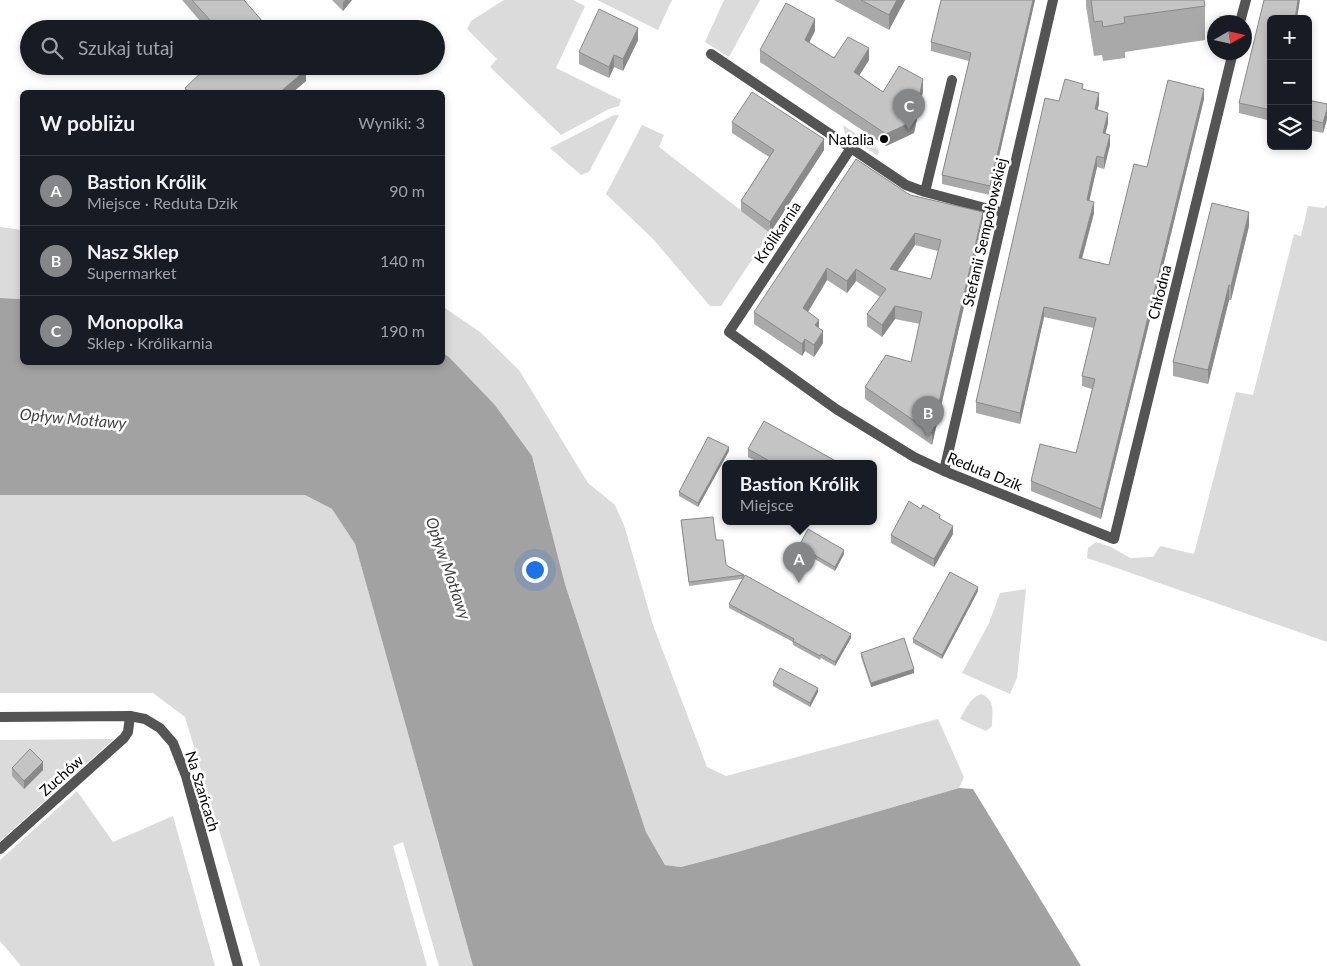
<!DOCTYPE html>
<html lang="pl">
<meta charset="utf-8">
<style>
:root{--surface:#171b24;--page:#242831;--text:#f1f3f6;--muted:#9ea1a6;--line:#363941;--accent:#858687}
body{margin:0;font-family:Lato,sans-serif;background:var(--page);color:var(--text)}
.controls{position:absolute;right:15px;top:15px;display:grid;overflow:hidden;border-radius:8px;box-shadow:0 2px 8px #0003}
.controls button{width:45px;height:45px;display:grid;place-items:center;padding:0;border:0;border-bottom:1px solid var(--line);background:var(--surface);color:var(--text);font:25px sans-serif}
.compass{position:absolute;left:1207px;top:15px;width:45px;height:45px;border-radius:50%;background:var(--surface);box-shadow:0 2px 8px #0003;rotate:81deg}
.you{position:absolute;left:534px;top:569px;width:18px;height:18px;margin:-12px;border:4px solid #fff;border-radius:50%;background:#1a73e8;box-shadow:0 0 0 8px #1a73e833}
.badge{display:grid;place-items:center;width:32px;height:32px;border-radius:50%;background:var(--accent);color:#fff;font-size:16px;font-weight:700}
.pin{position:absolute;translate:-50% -41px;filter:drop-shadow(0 1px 2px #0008)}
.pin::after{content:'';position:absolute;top:26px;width:18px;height:15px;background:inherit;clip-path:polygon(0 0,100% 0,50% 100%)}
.popup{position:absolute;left:722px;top:460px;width:155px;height:65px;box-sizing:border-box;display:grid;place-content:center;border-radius:8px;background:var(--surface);filter:drop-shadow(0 1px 4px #0005);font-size:16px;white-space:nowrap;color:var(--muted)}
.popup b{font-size:19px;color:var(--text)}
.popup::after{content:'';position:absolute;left:50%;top:100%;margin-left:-10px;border:10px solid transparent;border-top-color:var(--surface)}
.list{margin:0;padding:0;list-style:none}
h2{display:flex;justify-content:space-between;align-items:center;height:65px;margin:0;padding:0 20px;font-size:21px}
h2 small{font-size:16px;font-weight:400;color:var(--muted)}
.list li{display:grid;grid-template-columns:32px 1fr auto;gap:15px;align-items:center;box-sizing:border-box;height:70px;padding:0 20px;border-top:1px solid var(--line)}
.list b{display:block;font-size:19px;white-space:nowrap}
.list p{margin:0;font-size:16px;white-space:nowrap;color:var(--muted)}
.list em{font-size:16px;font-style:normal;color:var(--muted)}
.icon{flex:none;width:28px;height:28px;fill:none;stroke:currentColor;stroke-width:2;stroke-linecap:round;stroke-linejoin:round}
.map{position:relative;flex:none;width:1327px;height:966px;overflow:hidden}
.search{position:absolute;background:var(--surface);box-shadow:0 2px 8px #0003;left:20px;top:20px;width:425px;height:55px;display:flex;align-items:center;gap:12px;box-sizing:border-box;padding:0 18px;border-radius:28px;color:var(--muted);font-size:19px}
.panel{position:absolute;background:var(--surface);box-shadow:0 2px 8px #0003;left:20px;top:90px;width:425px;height:275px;border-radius:8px}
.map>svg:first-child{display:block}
</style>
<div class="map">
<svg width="1327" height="966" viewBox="0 0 1327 966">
<rect width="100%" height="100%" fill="#fff"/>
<path fill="#dbdbdb" d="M504,0H573L585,6L556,68L621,100L619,106L609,109L561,135L490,67L497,59L467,29L471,21Z
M597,0H672L658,30Z
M724,0H760L729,57L705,42Z
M614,115H619L589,172L581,175L550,148Z
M642,125L664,135L659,147L770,233L721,306H710L654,240L606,194Z
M843,125L878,149L879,153L877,155L845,134Z
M1327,205V642L1114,567L1087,558L1088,548L1096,542L1111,547L1130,558L1153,557L1160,546L1194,554L1236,392L1253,395L1294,234L1301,236L1308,206L1324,208Z
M0,227L22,230V299L0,298Z
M442,306L480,332L519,370L588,483L615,505L624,525L653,625L707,767L726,776L938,719L964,777L959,788L734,853L681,867L665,865L646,832L565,584L532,456L495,405L449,357L443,353Z
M0,495H305L332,509L355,544L473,966H439L403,842L393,846L427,966H260L185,717L153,693H0Z
M1026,589L1017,678L1010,694L962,673L989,623L1000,593Z
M981,694C996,700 992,712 992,726L986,731L960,719C965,710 970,698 981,694Z
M114,739L0,841V740Z
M77,791L113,842L173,816L215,966H21L0,941V860Z"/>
<path fill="#a2a2a2" d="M0,298L22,299V362H442L443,353L449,357L495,405L532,456L565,584L646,832L665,865L681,867L734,853L959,788L973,789L1081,966H473L355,544L332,509L305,495H0Z"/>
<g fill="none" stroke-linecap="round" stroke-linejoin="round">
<path stroke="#545454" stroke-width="10" d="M1240,22L1246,0
M711,54L906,185L925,192L1004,213
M851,148L729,332L836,409L914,457L944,471L1114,539L1233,52
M925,192L952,80
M944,471L1053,0
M0,849L124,738L128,732L130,716"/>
<path stroke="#545454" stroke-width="10" d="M0,717L130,716L145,719L160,728L173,743L186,776L238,966"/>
</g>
<path fill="#a9a9a9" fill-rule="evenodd" d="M182,0H244L269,29H207Z
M332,0H352L343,11Z
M834,0H905L889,30Z
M1035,0L990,195L942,184V175L969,61L931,51V42Z
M1086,0H1204L1205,6V40L1125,52V58L1103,61L1102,55L1094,56L1086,6Z
M1271,19V121L1239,113V103Z
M815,31L809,42L834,58L869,60L859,75L883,92L923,91L914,133L886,146L760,62V50Z
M638,40L623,71L614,67L609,78L579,64V52Z
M306,81L293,92H185V88Z
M1083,90L1099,104L1097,110L1108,123L1105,134L1110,145L1104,169L1097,167L1092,187L1089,201L1094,213L1082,259L1109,265L1147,167L1204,99L1101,519L1031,491V481L1076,453L1092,389L1082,386V376L1094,328L1044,317L1020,424L976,413V402L1059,101Z
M1308,100L1327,104L1323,133L1308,130Z
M732,122L824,150L770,233L741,211V201L769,157L732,133Z
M910,195L983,224L932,445L865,399V387L911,362L920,324L895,319L882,337L867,326V314L880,297L856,281L847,293L827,280L808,312L819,328L823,343L814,357L805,351L802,356L754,324V312ZM915,245L938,251L931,279L897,271Z
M1249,226L1231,300H1229L1208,384L1173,376V362Z
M748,449L841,464H761L748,457Z
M729,451L698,507L679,496V492Z
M921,509L940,519L953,534L934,567L891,543V535Z
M681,520L716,540L726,565L744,575V577L851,638L835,666L821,658L820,660L793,645V642L729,608V604L742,579L689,586Z
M799,546L844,554L835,571L799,550Z
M978,591L942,659L913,643V639Z
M861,653L914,673L871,687L861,657Z
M773,682L818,692L810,707L773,686Z
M12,768L43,770L24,789L12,776Z"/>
<path fill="#898989" d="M345,0H352L343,11V3Z
M897,0H905L889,30V15Z
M1033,0H1035L990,195V186Z
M1298,0H1300L1297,19H1295Z
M815,19V31L805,51V40Z
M638,28V40L623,71V59Z
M869,48V60L854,84V72Z
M614,55V67L609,78V67Z
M306,70V81L293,92H280Z
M923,79V91L914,133L886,146V134Z
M1204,89V99L1101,519V509Z
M1099,93V104L1095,120V109Z
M1327,109V120L1323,133V123Z
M1108,113V123L1103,144V133Z
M1110,135V145L1104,169V158Z
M824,139V150L770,233V222Z
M1097,156V167L1087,211V200Z
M1094,202V213L1079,269V258Z
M983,212V224L932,445V433Z
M1249,212V226L1231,300V286Z
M915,233V245L890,282V269Z
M827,268V280L803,320V308Z
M856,269V281L847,293V281Z
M1229,285V300L1208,384V370Z
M895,306V319L882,337V325Z
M1044,307V317L1020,424V413Z
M819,320V332L815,325Z
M823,331V343L814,357V345Z
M805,339V351L802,356V344Z
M729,447V451L698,507V503Z
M953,526V534L934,567V559Z
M844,550V554L835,571V567Z
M978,587V591L942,659V655Z
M851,634V638L835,666V662Z
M914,669V673L871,687V683Z
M818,688V692L810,707V703Z
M43,762V770L24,789V781Z"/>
<path fill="#c4c4c4" stroke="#898989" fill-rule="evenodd" d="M192,0H244L269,29H218Z
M861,0H897L889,15Z
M941,0H1033L990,186L942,175L971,53L931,42Z
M1091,0H1204L1205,6L1124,17L1125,23L1103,27L1102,21L1094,22Z
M1264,0H1298L1295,19H1271V110L1239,103Z
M786,3L815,19L805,40L834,58L848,37L869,48L854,72L883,92L899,66L923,79L914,121L886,134L760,50Z
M599,9L638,28L623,59L614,55L609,67L579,52Z
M208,66H303L306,70L280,92H189L185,88Z
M1065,79L1083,84L1082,89L1099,93L1095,109L1108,113L1103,133L1110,135L1104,158L1097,156L1092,177L1087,200L1094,202L1079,258L1109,265L1134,164L1147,167L1168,80L1204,89L1101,509L1031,481L1040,444L1076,453L1095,379L1082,376L1096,318L1044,307L1020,413L976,402L1045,98L1059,101Z
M752,92L824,139L770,222L741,201L774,150L732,122Z
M1308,100L1327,104V109L1323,123L1308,119Z
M856,159L910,195L983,212L932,433L865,387L886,355L911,362L922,312L895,306L882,325L867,314L886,289L856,269L847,281L827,268L803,308L819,320L815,325L823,331L814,345L805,339L802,344L754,312ZM915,233L941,240L931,279L890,269Z
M1212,203L1249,212L1231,286L1229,285L1208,370L1173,362Z
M764,421L841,464H775L748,449Z
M708,437L729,447L698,503L679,492Z
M909,501L921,509L923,505L940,515L939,518L953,526L934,559L891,535Z
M713,517L716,540H723L726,565L744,575L689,582L681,520Z
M808,529L844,550L835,567L799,546Z
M950,572L978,587L942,655L913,639Z
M745,575L851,634L835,662L821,654L820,656L793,641L794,639L729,604Z
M904,638L914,669L871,683L861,653Z
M780,668L818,688L810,703L773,682Z
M30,749L43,762L24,781L12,768Z"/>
<circle fill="#000" stroke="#fff" stroke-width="2" cx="884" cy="139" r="5"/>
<g text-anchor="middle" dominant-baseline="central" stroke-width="5" stroke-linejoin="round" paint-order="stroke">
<g font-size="15" fill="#000" stroke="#fff" text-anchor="end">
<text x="874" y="139">Natalia</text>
</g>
<g font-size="15" fill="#000" stroke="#fff">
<text transform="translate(777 232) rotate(-56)">Królikarnia</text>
<text transform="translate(984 232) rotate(-77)">Stefanii Sempołowskiej</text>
<text transform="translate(1159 292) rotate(-76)">Chłodna</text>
<text transform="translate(985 471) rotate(22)">Reduta Dzik</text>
<text transform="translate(61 775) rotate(-42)">Zuchów</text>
<text transform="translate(203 791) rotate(73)">Na Szańcach</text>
</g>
<g font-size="16" font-style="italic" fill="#434343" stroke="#fff">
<text transform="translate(73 418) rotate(5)">Opływ Motławy</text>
<text transform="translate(449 568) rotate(71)">Opływ Motławy</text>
</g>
</g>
</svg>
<div class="controls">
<button>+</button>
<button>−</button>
<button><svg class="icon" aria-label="layers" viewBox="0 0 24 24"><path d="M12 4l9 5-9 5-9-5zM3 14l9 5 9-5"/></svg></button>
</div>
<svg class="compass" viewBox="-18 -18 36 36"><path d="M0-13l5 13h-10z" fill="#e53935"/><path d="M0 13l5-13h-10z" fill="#9ea1a6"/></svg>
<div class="you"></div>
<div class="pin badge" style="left:799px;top:583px">A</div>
<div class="popup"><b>Bastion Królik</b>Miejsce</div>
<div class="pin badge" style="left:928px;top:437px">B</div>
<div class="pin badge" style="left:909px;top:130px">C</div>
<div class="search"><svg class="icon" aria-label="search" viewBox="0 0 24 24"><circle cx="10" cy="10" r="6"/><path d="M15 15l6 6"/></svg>Szukaj tutaj</div>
<section class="panel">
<h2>W pobliżu<small>Wyniki: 3</small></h2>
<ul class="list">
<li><span class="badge">A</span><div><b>Bastion Królik</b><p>Miejsce · Reduta Dzik</p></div><em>90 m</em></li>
<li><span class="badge">B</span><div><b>Nasz Sklep</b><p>Supermarket</p></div><em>140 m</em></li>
<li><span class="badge">C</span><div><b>Monopolka</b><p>Sklep · Królikarnia</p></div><em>190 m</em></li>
</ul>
</section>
</div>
